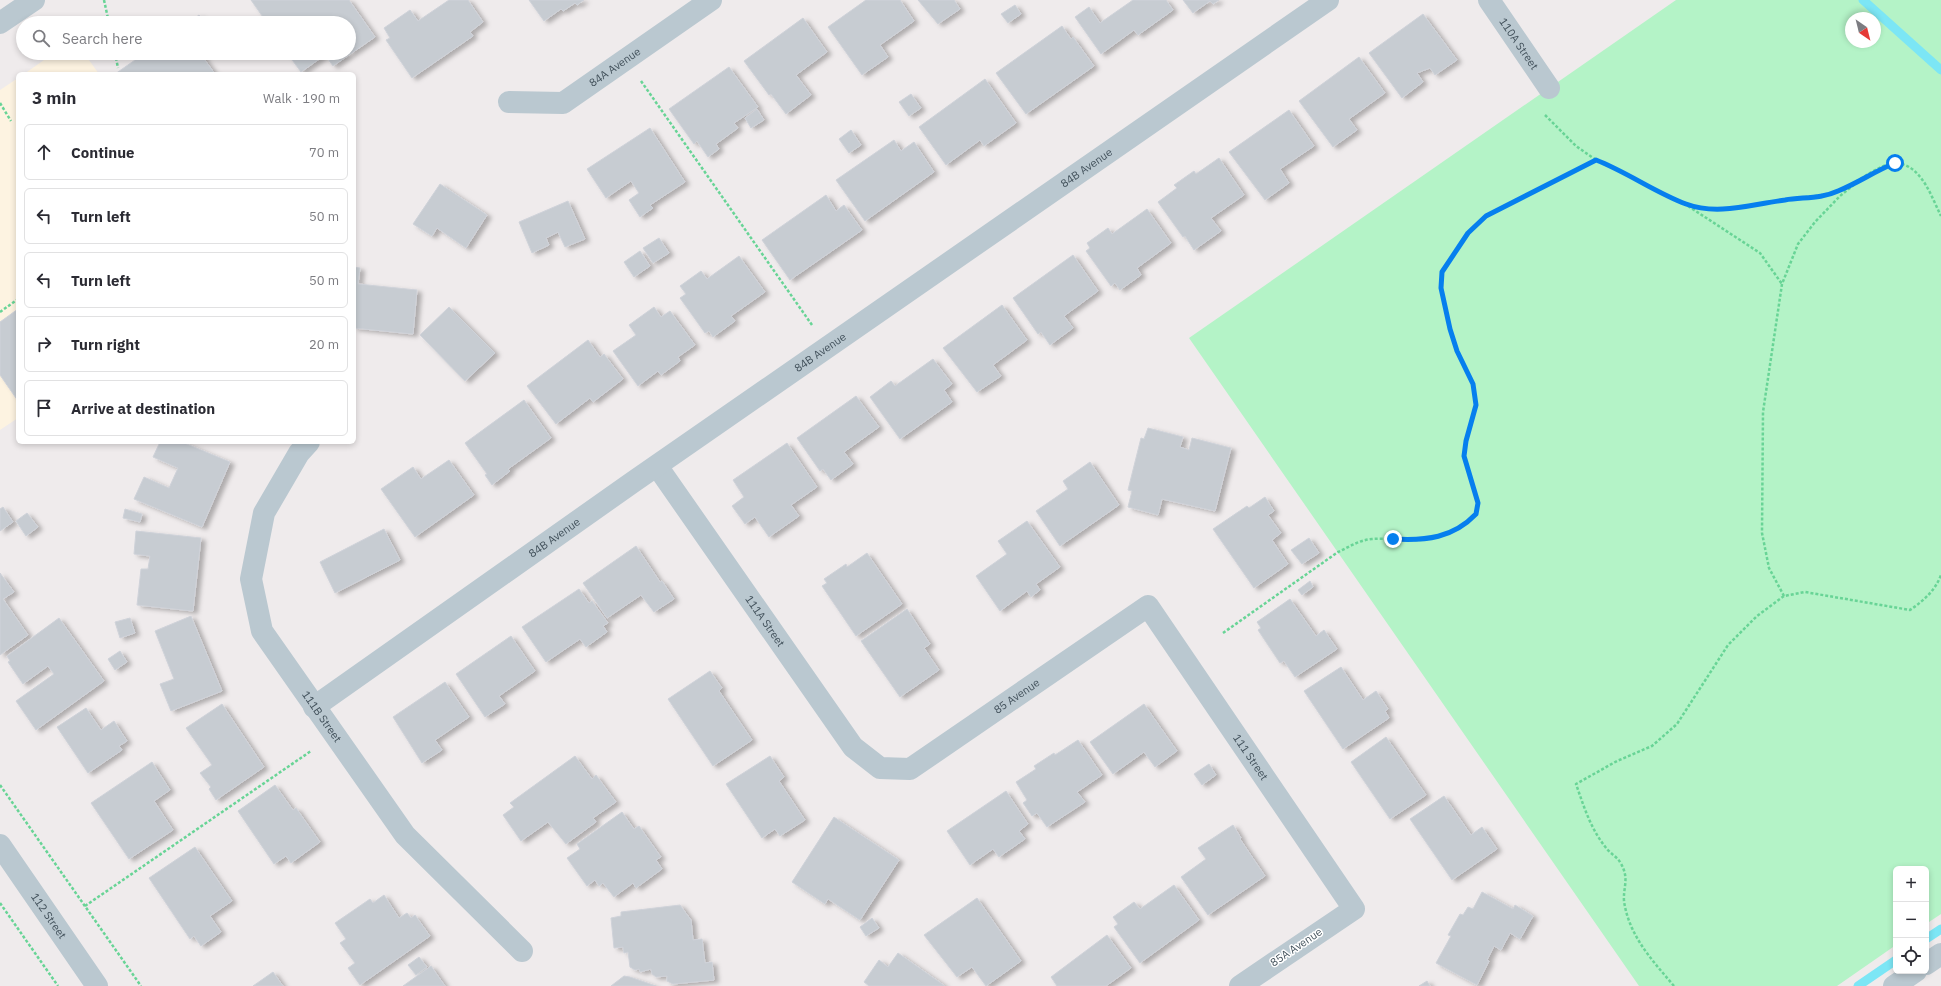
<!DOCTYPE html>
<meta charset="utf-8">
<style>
:root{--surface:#fff;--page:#f2f2f3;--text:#2b2b33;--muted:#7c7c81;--line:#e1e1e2}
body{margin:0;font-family:"IBM Plex Sans",sans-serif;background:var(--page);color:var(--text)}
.controls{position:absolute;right:12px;bottom:12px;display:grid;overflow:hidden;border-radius:6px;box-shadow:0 2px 6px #0003}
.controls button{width:36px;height:36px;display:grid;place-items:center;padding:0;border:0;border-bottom:1px solid var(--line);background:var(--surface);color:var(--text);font:20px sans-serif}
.compass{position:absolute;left:1845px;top:12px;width:36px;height:36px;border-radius:50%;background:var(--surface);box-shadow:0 2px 6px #0003;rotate:145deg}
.stop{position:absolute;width:12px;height:12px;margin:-9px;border:3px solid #067fee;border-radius:50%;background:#fff}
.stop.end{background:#067fee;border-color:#fff;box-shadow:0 1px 4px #0008}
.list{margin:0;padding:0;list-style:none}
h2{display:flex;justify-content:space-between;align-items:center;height:52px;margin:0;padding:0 16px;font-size:17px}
h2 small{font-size:13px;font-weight:400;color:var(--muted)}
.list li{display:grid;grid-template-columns:26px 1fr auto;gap:12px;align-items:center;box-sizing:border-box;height:56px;margin:0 8px 8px;padding:0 8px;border:1px solid var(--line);border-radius:6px}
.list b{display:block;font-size:15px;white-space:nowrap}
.list em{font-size:13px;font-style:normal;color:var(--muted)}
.icon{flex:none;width:22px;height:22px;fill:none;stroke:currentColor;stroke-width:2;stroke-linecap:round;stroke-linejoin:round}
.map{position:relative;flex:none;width:1941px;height:986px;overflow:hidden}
.search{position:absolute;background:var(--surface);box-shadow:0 2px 6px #0003;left:16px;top:16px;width:340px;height:44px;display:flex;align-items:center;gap:10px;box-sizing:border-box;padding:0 14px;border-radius:22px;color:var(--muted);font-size:15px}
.panel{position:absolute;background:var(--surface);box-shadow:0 2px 6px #0003;left:16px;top:72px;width:340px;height:372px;border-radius:6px}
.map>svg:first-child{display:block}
</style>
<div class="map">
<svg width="1941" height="986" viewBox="0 0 1941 986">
<defs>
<filter id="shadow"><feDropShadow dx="4.5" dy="2.5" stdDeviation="2" flood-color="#0004"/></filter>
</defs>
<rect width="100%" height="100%" fill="#efebec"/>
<path fill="#fdf3e1" d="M54,53H84L99,74H24Z
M18,78V418L0,430V90Z"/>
<path fill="#b4f3c7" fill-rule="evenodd" d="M1676,0H1941V914L1926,924V869H1896V945L1837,986H1639L1189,338ZM1851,18H1875V42H1851Z"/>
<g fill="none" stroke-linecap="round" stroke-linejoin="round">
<path stroke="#7ce6f5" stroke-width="9" d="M1863,0L1941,70
M1926,939L1941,929
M1858,986L1896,960"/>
</g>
<path fill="#c7ccd2" stroke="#cfd2d9" filter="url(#shadow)" d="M251,0H349L375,37L333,66L325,55L301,72L287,53H349V23H267Z
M449,0H468L483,22L470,32L473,36L412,78L386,40L390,38L384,28L410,10L418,21Z
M529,0H584L577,5L575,3L563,11L561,9L544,21Z
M866,0H900L914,21L880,45L888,57L862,75L828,27Z
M918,0H954L960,9L938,24Z
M1133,0H1166L1173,10L1138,35L1134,30L1101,54L1075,17L1089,7L1100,23Z
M1183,0H1219L1213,4L1210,1L1193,13Z
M1015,5L1021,14L1008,23L1001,14Z
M1423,14L1457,60L1435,75L1430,68L1417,73L1423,82L1402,98L1369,53Z
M199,15L205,23H188Z
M803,18L827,52L796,75L811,95L786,114L771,94L769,95L744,61Z
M1062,26L1071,39L1073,37L1094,66L1026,114L996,73Z
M145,53H207L202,56L215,74H115Z
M1359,57L1385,93L1349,119L1357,130L1333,147L1299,101Z
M729,67L758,107L734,123L738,128L716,144L719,149L708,157L697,141L694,144L669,109Z
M985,79L1016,123L984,146L980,140L946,165L919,127Z
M911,94L921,108L909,116L899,102Z
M757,109L764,120L751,128L745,118Z
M1289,110L1314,146L1280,169L1289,183L1265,200L1229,152Z
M650,128L685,182L650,205L653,208L640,217L629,200L639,193L631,181L606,198L587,169Z
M851,130L861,145L849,153L839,139Z
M894,140L901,151L914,142L934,172L865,221L836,180Z
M1219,158L1244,195L1211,218L1221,231L1194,250L1185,236L1183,237L1158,202L1177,188L1174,185L1194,171L1196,174Z
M440,184L487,215L466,248L437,228L432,236L413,224Z
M826,195L836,211L844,205L862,230L790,280L762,240Z
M568,201L585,239L565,247L558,232L546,238L549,245L532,253L519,222Z
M1147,209L1171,243L1137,268L1141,275L1120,290L1115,283L1111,286L1086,251L1090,248L1087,243L1108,228L1112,234Z
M659,238L669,253L653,263L643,248Z
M640,251L650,266L634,277L624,262Z
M1073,255L1098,291L1064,316L1073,328L1050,345L1041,332L1038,334L1013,298Z
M739,256L765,292L731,316L735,321L713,337L709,331L705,333L680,298L686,294L680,286L701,271L707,279Z
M354,267L360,268L358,284L417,290L413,334L354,328Z
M1002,305L1027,340L993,365L1001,376L977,392L943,348Z
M449,307L495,353L465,381L420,335Z
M654,307L661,317L670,311L695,345L678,357L680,361L661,375L658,371L638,386L613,351L636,335L629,325Z
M18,309V401L0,375V322Z
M588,340L600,357L604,354L623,379L593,402L590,398L556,424L527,386Z
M933,359L952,384L944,390L952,402L900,439L870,397L891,381L895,386Z
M856,396L879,427L844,452L853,464L831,480L823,469L820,471L797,438Z
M524,400L551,438L508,469L510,471L492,485L485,475L487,474L465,443Z
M1148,428L1183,437L1180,447L1189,450L1192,438L1231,448L1215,511L1162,499L1158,515L1128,507L1132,491L1128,490L1141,438L1144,439Z
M160,442H182L230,462L202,527L134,499L144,477L169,488L178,468L153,457Z
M787,443L817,487L791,505L799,516L769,537L755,517L745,524L732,506L744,497L733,480Z
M449,460L474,495L415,537L381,489L413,467L421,479Z
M1090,462L1119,505L1060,546L1036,511L1068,489L1063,481Z
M1265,497L1274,511L1268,515L1281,533L1272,540L1288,564L1254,588L1213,529L1247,506L1249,508Z
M3,507L13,522L0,531V509Z
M125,509L142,514L140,522L123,518Z
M27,513L38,527L26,536L16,521Z
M1027,521L1060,567L1036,584L1040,590L1031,597L1027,591L1000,611L976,576L1007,554L998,541Z
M384,529L400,560L335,593L320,562Z
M136,531L201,538L193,611L137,605L141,569H148L150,556L134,554Z
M1309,538L1319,553L1302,564L1291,550Z
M636,546L660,582L662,581L674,599L654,612L641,595L607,618L583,583Z
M867,553L902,604L856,636L822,586L827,583L824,579L846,564L847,567Z
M0,573L14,592L3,599L28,635L0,655Z
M1310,581L1313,587L1302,595L1298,590Z
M579,589L589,603L592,601L608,623L603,626L607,632L586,647L580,639L546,662L522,627Z
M1290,599L1316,636L1324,630L1337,649L1295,677L1284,661L1280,663L1258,630L1261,628L1257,622Z
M907,609L930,644L924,648L939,670L900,697L861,641Z
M191,616L222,691L171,711L160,684L174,679L155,631Z
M59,618L104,681L36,730L16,701L54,674L48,666L23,684L8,662L10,661L7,656Z
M130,618L135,633L120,638L115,622Z
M511,636L535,671L499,696L505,704L485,717L456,674Z
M120,651L127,662L115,670L108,659Z
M1341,667L1363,700L1376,691L1388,709L1385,711L1389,718L1343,749L1304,691Z
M710,671L722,688L719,691L752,740L713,766L668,699Z
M445,682L469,717L435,740L442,750L422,763L393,717Z
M222,704L264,767L216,800L209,789L211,787L200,773L212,765L186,728Z
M1144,704L1177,751L1155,767L1144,752L1113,774L1090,742Z
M86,708L101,730L114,721L127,741L119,746L122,750L88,773L57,727Z
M1386,737L1426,795L1390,819L1351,762Z
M1078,740L1102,775L1077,792L1085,802L1047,827L1037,813L1032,816L1023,803L1027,800L1016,782L1036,769L1034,766L1054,753L1055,755Z
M575,756L592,779L596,775L616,802L593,818L596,822L566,844L548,822L521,841L503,815L514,807L510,803Z
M770,756L784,777L779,781L805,820L780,836L775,829L762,838L726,784Z
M152,762L170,790L154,801L173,830L129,859L91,803Z
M1209,764L1216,775L1202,785L1194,774Z
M275,785L293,810L296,808L320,842L291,863L286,856L274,864L238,811Z
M1006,791L1028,824L1019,831L1025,839L999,857L993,849L970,865L947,831Z
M1444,796L1471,835L1482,827L1497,849L1452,880L1410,819Z
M622,812L634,829L639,826L661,857L656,860L662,869L636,888L633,883L614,897L603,883L599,886L595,880L587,886L567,858L580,849L577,844Z
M834,817L899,860L860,920L828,899L825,904L792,882Z
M1233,825L1241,838L1240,839L1265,876L1208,915L1181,877L1206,859L1198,848Z
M195,847L232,901L210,916L221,932L201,946L194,936L190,939L149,878Z
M1174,885L1199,920L1140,963L1114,927L1118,924L1113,917L1134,902L1140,909Z
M1482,892L1513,909L1515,905L1533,916L1520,939L1510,933L1501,950L1494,946L1487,960L1489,961L1477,985L1436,963L1451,936L1448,935L1460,914L1463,915L1468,907L1473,909Z
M384,895L399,918L407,913L411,918L415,915L430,936L360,985L348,968L355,963L340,943L346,939L335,923L370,899L373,903Z
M977,898L1021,961L986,986L972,967L957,977L924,935Z
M680,905L691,920L693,940L702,939L705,963L712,962L714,980L673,984L667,981V976L656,977L652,974L651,969L640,972L639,969L635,970L630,967L628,952L624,953L623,947L614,948L611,918L621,916V912Z
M872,918L879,928L866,936L860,927Z
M1107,935L1131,968L1106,986H1057L1051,977Z
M898,953L945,986H869L864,982L879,960L888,967Z
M419,957L427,967L416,975L408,965Z
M431,966L445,986H403Z
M273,972L283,986H253Z
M624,976L630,977L656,986H611Z
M1427,981L1430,986H1419Z"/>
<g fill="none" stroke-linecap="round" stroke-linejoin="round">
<path stroke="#68d496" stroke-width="2.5" stroke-dasharray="3 2" stroke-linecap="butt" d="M104,0L109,23
M115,53L118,68
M641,81L812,325
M0,103L11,121
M1545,115L1576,146L1596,160
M1688,206L1760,253L1782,284
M0,312L18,299
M1784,596L1769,568L1762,533L1763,412L1782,284L1798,244L1815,222L1840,196L1855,184
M1223,633L1338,552C1349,547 1359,540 1372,539C1385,538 1399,540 1412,540C1437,541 1459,531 1476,514L1478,503L1464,456L1466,441L1476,405L1473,384L1457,351L1450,329L1441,288L1442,272L1468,233L1487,216L1596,160C1627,172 1655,192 1686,204C1717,216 1752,205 1784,200C1801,197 1817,197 1835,192C1851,188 1882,161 1897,163C1922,166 1931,196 1941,216
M0,785L141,986
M0,903L58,986
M85,906L311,751
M1674,986C1652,960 1629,936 1624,901C1623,887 1630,878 1620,862C1617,857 1611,854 1607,849C1591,830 1584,807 1576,784L1617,761L1652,746L1677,724L1728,645L1757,616L1784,596L1805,592L1910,610C1923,601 1935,591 1941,575"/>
<g stroke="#bac8d0" stroke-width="22">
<path id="s1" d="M1489,0L1549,88"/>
<path d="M0,23L34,0"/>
<path id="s2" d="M509,102L563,103L711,0"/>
<path id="s3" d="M309,442L299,453L264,513L251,579L262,631L405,835L522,951"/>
<path id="s4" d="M657,466L853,747L880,768L910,769L1148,606L1354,909L1240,986"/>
<path id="s5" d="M314,707L633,482L1328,0"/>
<path id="s6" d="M0,845L97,986"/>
<path d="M1926,964L1941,954"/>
<path d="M1894,986L1916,971"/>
</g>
</g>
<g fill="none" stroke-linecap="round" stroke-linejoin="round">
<path stroke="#067fee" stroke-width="5" d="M1393,539C1426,541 1453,538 1476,514L1478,503L1464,456L1466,441L1476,405L1473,384L1457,351L1450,329L1441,288L1442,272L1468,233L1486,216L1596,160C1627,172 1656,193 1686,204C1718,216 1752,204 1785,200C1803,197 1821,199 1838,191C1858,183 1875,171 1895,163"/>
</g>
<g text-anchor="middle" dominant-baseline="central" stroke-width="3" stroke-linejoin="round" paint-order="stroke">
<g font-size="11" fill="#42515b" stroke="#fff">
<text stroke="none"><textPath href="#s1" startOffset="53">110A Street</textPath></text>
<text stroke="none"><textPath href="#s2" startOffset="117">84A Avenue</textPath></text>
<text stroke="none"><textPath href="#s5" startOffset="942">84B Avenue</textPath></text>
<text stroke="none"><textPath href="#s5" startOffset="618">84B Avenue</textPath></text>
<text stroke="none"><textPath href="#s5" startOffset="294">84B Avenue</textPath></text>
<text stroke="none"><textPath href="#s4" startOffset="189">111A Street</textPath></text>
<text stroke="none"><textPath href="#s4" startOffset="536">85 Avenue</textPath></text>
<text stroke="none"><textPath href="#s3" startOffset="309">111B Street</textPath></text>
<text stroke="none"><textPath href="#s4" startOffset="878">111 Street</textPath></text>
<text stroke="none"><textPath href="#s6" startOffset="86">112 Street</textPath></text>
<text transform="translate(1296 947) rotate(-34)">85A Avenue</text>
</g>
</g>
</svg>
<div class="controls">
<button>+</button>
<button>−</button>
<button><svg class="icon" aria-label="locate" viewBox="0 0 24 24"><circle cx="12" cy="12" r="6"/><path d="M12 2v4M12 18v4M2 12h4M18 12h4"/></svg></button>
</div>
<svg class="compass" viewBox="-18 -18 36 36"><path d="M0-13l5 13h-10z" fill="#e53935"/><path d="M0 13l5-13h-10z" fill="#7c7c81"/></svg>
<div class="stop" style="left:1895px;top:163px"></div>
<div class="stop end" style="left:1393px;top:539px"></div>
<div class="search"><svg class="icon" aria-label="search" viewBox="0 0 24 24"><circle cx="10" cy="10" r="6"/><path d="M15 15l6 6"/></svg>Search here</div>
<section class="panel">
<h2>3 min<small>Walk · 190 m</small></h2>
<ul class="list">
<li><svg class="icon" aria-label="ahead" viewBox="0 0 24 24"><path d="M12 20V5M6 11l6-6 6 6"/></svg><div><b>Continue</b></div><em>70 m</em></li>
<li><svg class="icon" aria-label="left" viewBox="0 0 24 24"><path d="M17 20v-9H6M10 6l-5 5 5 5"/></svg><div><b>Turn left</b></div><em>50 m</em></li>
<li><svg class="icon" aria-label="left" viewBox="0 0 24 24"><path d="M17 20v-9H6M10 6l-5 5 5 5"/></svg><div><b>Turn left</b></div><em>50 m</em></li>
<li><svg class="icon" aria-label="right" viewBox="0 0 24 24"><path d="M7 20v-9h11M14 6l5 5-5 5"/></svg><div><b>Turn right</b></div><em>20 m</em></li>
<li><svg class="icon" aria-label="arrive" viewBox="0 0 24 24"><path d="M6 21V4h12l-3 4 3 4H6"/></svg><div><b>Arrive at destination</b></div></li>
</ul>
</section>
</div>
